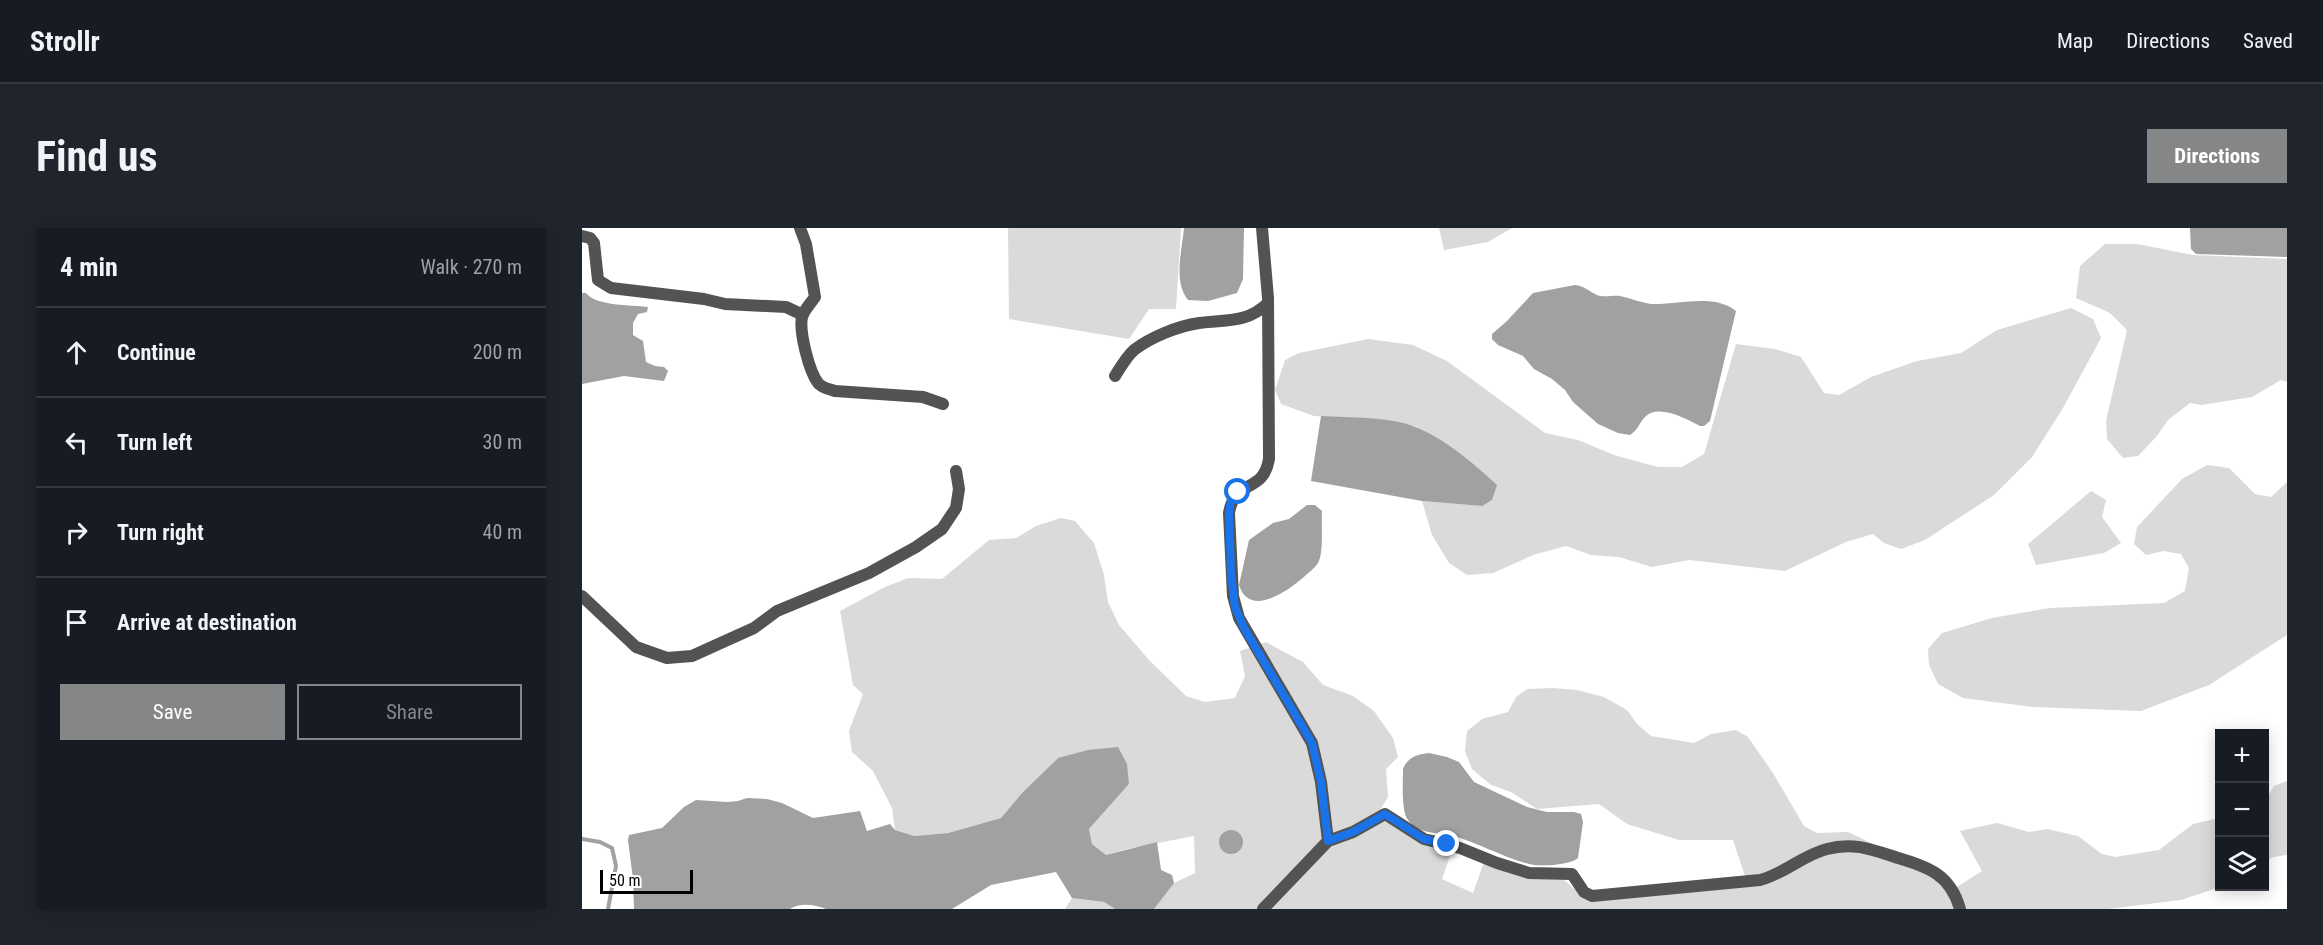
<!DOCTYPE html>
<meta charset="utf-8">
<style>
:root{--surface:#171b24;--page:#20242c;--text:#f1f3f6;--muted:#9ea1a6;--line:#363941;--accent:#858687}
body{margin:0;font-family:"Roboto Condensed",sans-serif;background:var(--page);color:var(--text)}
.controls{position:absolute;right:18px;bottom:18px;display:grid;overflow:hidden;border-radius:0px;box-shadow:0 3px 15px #0003}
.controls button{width:54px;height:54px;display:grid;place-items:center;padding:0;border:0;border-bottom:2px solid var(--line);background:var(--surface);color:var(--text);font:30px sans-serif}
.scale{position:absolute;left:18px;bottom:15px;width:93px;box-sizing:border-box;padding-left:6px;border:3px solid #000;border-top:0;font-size:16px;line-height:21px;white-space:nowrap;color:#000;-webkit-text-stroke:4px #fff;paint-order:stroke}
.stop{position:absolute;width:18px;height:18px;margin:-14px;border:4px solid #1a73e8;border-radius:50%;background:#fff}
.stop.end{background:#1a73e8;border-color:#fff;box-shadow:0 2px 6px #0008}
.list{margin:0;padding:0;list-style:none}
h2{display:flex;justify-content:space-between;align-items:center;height:78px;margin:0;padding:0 24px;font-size:26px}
h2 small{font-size:20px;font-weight:400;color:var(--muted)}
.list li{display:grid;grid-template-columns:39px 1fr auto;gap:18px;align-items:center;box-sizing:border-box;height:90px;padding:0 24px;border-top:2px solid var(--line)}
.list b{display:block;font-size:22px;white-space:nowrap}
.list em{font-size:20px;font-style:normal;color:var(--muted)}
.actions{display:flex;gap:12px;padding:18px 24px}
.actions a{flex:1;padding:14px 0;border:2px solid var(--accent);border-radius:0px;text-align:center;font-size:21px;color:var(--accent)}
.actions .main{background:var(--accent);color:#fff}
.icon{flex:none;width:33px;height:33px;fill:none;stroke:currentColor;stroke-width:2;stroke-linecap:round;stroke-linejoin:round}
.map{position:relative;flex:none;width:1705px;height:681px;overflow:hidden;border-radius:0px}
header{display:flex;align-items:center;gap:36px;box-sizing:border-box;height:84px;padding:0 30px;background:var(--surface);border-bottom:2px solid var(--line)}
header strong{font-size:28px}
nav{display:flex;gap:33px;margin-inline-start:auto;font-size:21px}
.intro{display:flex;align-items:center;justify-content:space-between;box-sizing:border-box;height:144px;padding:0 36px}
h1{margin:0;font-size:42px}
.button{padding:15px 27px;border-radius:0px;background:var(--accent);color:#fff;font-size:21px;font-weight:700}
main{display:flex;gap:36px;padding:0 36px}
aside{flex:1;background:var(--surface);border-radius:0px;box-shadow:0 3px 15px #0003}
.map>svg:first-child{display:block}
</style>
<header>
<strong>Strollr</strong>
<nav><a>Map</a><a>Directions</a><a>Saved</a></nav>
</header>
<div class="intro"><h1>Find us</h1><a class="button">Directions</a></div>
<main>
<aside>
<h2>4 min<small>Walk · 270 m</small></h2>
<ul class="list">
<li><svg class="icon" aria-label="ahead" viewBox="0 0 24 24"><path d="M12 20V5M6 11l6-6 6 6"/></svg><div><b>Continue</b></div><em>200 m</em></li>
<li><svg class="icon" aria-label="left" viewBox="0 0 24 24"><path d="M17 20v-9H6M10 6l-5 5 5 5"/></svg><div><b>Turn left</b></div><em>30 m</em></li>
<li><svg class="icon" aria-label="right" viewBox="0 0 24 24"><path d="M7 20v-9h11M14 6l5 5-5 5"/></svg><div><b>Turn right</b></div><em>40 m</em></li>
<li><svg class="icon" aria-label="arrive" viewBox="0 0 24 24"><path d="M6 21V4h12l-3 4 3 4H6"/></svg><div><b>Arrive at destination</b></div></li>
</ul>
<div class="actions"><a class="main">Save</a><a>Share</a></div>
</aside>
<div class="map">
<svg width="1705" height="681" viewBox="0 0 1705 681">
<rect width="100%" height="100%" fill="#fff"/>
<path fill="#dadada" d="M426,0H599L594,81H567L547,111L427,91Z
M857,0H930L906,14L862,22Z
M1523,16H1555L1611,27L1705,31V154L1699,152L1670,169L1619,177L1608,175L1586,192L1575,208L1556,228L1541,230L1525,211L1524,193L1545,102L1528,85L1494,70L1498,38Z
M1489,80L1511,91L1519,110L1481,180L1450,229L1412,267L1343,312L1319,321L1302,315L1291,306L1264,314L1203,343L1107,332L1070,339L1037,329L1009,327L984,318L951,327L911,345L885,347L867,335L850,307L840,273L900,278L835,199L796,192L732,188L699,176L693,162L703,132L717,125L786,111L831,117L865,133L963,205L996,212L1032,227L1076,239H1100L1122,226L1154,116L1193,121L1219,129L1242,165L1257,167L1289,149L1335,133L1379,125L1415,102Z
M1625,237L1647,240L1673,266L1689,269L1705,254V407L1627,457L1559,483L1451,479L1381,470L1356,456L1347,437L1346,421L1360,405L1410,390L1468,380L1582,375L1603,363L1607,340L1599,326L1581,323L1564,327L1552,316L1555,299L1600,251Z
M1509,263L1524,272L1520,289L1539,315L1522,325L1454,337L1446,316Z
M479,290L493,293L512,315L522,347L526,374L537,397L567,432L604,468L623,474L653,470L663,448L658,423L684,414L721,434L741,457L771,468L792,483L811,510L816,529L804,541L806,569L798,582L802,592L870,622L860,651L891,665L902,634L981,651L998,666L1166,657L1151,612H1097L1045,596L1017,576L955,581L929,564L909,557L890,541L883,523L885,503L900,491L926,484L934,469L945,461L971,460L995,462L1022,469L1045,482L1055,496L1069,508L1112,515L1129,506L1154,502L1166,509L1191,545L1222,598L1235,605L1266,604L1343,641L1367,664L1400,643L1378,603L1415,595L1447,604L1465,601L1496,608L1520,626L1533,629L1577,622L1611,596L1637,590L1638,659L1599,672L1526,681H572L590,656L613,645L612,608L545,621L524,627L510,616L507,601L547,556L476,530L440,565L419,590L366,605L332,608L313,602L310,580L291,543L270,524L267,503L281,466L271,457L258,383L303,359L326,350L360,351L407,312L434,310L454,298Z
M1705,553V627L1691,629L1683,634V573L1692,558Z
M490,670L522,674L533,681H483Z"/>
<path fill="#a1a1a1" d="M602,0H662L661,51L655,65L626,73L606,72C591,54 600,22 602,0Z
M1608,0H1705V29L1614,26L1609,21Z
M993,57C1002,58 1007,63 1015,67C1022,70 1031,67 1038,68C1049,70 1059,75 1070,76C1096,77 1132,65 1154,83L1128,193L1122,198H1118C1105,191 1076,175 1063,189C1057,195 1056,202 1048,207L1036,205L1016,196L991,174L983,162L970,151L952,141L941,128L916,117L910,111V106L925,93L951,65Z
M0,65H4C13,78 50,77 66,79L65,84L56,86L51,95V107L61,113L64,134L73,138L82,139L86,143L82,153L42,148L0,156Z
M739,188C768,190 808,188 836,200C866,213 891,235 915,257L910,272L900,278L840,273L729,253Z
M725,277H733L740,283C739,296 742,324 736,335C733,340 727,344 723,348C707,362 668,391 657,357L667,312L691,295L707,291Z
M536,519L545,536L547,556L507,601L510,616L524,627L575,614L579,642L590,647L592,655L572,681H533L522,674L490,670L474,644L409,657L370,681H244C233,677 219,674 208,681H52L51,651L46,612L47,607L80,600L102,579L114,572L145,574L156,573L165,570L185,571L200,575L231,590L278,583L285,603L308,596L313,602L332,608L366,605L419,590L440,565L476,530L506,522Z
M847,525L865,529L877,534L892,554L945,579L965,584H992L999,586L1001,594L996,630C989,637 957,639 947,636C920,629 895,614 868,607C853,604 836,606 826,592C819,583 821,554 821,541C825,530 835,526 847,525Z
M637 614a12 12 0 1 1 24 0a12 12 0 1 1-24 0Z"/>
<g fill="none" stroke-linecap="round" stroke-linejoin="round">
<path stroke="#a1a1a1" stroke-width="4" d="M0,611L18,614L30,620L34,638L26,681"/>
<path stroke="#535353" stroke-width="12" d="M218,0L224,16L233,69C229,75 222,82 220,89C217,104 227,143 236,155C240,160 247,161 253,163L341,169L361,176
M680,0L686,70L687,231C681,267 653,249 647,285L651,368L657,390L730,515L739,554L746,613L681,681
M0,8L8,10L12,15L16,52L29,60L122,71L143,76L204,79L221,87
M533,148C538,140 545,128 552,122C569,109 596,98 617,95C644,91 664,96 686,75
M0,368L54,419L85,430L110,428L172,400L195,383L287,345L334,319L360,301L374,280L377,261L374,243
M746,613L771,604L803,586L842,611L878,620L915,635L947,645L990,646L1002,664L1010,668L1178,652C1202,646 1221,627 1245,621C1270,614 1289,621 1313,629C1345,639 1368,645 1378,681"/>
</g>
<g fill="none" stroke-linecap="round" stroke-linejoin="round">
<path stroke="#1a73e8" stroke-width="8" d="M656,264L649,272L647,285L649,346L653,379L662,400L730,515L739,554L746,613L771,604L803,586L842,611L865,616"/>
</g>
</svg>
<div class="controls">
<button>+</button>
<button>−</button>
<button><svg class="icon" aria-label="layers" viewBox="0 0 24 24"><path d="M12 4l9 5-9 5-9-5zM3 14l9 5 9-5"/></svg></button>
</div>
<div class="scale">50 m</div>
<div class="stop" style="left:656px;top:264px"></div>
<div class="stop end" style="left:865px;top:616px"></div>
</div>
</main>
